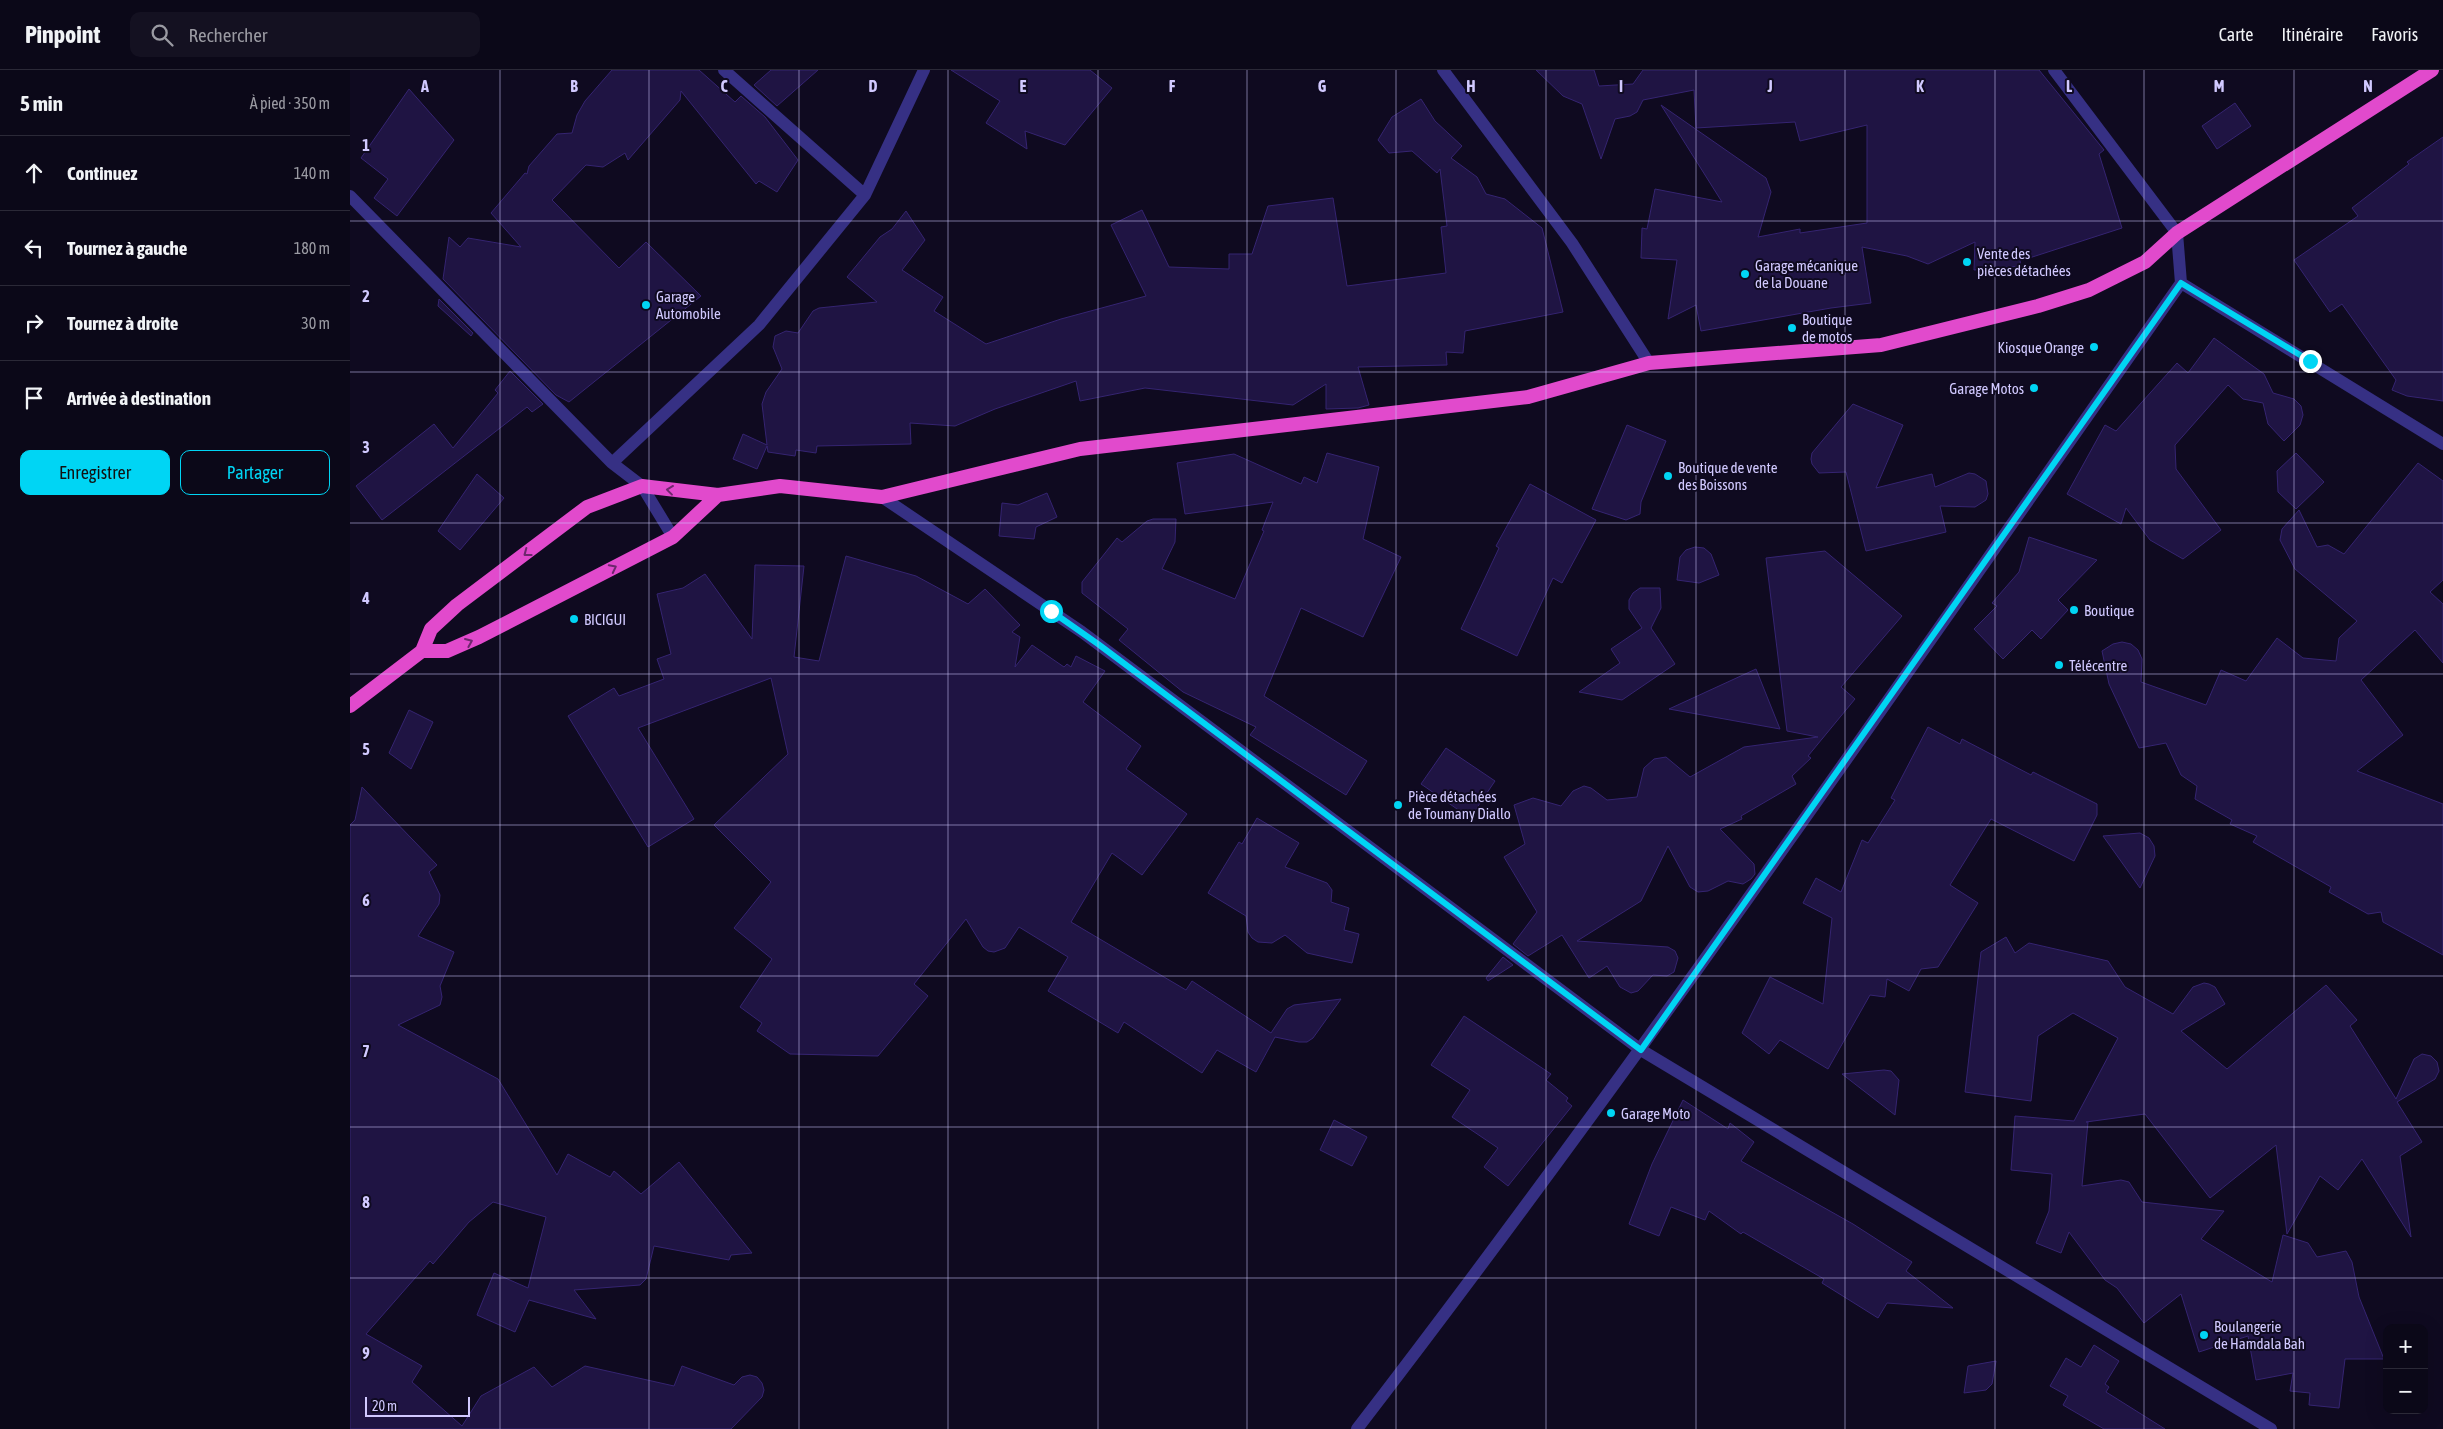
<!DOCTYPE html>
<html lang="fr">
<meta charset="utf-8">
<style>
:root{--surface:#0b0818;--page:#141121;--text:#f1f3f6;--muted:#9a9aa2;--line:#2b2937;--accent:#00d5f4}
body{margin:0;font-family:"Asap Condensed",sans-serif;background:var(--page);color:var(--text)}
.controls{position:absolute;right:15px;bottom:15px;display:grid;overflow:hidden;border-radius:10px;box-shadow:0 5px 20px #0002}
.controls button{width:45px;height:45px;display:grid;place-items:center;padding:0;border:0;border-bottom:1px solid var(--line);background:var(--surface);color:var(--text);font:25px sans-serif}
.scale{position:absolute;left:15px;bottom:12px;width:105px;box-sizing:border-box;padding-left:5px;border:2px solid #d1c9ff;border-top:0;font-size:14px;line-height:18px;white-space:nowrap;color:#d1c9ff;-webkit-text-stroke:4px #0f0a20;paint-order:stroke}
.stop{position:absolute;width:15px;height:15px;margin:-11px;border:4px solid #00d5f4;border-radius:50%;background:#fff}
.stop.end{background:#00d5f4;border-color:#fff;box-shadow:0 1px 5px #0008}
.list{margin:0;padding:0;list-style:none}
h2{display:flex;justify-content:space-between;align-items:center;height:65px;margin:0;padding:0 20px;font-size:21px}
h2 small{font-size:16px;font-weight:400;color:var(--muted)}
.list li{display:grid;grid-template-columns:32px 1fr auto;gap:15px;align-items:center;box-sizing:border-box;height:75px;padding:0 20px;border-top:1px solid var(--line)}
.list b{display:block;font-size:19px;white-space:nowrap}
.list em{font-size:16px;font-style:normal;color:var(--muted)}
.actions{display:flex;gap:10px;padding:15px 20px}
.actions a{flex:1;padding:11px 0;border:1px solid var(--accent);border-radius:10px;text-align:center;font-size:18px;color:var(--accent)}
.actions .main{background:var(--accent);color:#111}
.icon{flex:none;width:28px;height:28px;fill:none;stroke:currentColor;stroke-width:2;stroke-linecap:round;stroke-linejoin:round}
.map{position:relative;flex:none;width:2093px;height:1359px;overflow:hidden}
header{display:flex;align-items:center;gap:30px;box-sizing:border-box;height:70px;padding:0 25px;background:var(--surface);border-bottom:1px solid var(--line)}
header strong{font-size:24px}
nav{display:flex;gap:28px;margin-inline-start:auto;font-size:18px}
.search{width:350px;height:45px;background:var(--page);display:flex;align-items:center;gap:12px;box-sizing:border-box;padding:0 18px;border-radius:10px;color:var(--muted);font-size:19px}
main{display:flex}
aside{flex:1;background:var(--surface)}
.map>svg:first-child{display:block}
</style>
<header>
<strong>Pinpoint</strong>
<div class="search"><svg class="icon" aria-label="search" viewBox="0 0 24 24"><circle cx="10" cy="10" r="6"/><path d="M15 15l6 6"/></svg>Rechercher</div>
<nav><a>Carte</a><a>Itinéraire</a><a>Favoris</a></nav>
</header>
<main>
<aside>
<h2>5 min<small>À pied · 350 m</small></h2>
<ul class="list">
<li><svg class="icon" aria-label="ahead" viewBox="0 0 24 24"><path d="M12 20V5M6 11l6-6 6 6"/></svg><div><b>Continuez</b></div><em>140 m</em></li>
<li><svg class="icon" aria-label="left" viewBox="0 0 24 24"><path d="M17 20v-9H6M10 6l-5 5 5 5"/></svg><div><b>Tournez à gauche</b></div><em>180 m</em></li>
<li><svg class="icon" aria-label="right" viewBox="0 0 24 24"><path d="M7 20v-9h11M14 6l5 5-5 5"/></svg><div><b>Tournez à droite</b></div><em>30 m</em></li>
<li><svg class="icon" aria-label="arrive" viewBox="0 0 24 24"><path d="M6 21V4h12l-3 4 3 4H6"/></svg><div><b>Arrivée à destination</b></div></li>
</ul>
<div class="actions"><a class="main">Enregistrer</a><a>Partager</a></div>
</aside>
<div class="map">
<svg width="2093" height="1359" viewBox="0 0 2093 1359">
<rect width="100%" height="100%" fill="#0f0a20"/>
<path fill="#1f1443" stroke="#352471" d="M262,0H349L385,32L391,26L415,47L448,90L427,122L409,111L406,114L331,21L330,30L278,90L275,83L253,97L236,95L202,130L269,198L296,172L351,226L219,332L206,325L93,209L99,167L110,177L118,168L171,177L141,143L175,103L177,104L179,96L207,64L222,63L227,45L235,31Z
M421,0H468L427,36L404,15Z
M601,0H740L762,18L715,75L675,61L677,79L636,53L650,31Z
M1186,0H1244L1249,16L1283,14L1293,0H1689L1754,80L1749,84L1772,158L1670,191L1671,196L1624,200L1625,172L1578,194L1557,186L1512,177L1521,233L1481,238L1351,261L1346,235L1318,249L1327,190L1291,188L1292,158L1297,159L1305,119L1372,132L1311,35L1416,108L1421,122L1408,167L1450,159V163L1517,153V55L1450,71L1445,52L1346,58L1344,20L1293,30L1287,42L1280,46L1265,49L1251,89L1232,34L1213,26Z
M59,19L104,70L47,146L24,128L38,109L11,88Z
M1071,29L1085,51L1112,76L1101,88L1127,107L1136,124L1155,129L1192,158L1213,242L1115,261L1113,283L1096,282L1097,295L1008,297L1019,335L1008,338L976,339V314L943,335L795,318L730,331L726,311L645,339L605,356L560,353L561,374L467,376L466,383L446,380L445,386L418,382L417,376L407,399L383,389L393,364L417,375L412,334L416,322L432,299L423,277L425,266L436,261L448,263L463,241L469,238L527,232L497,207L530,167L542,159L556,141L575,170L552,200L593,227L584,241L636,274L711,249L796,226L761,155L792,140L819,197L879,199V184H902L918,136L983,128L997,216L1096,203L1091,157L1097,156L1090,99L1087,103L1062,81L1039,83L1028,70L1042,47Z
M1885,33L1901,56L1867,79L1852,56Z
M2093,67V331L2057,326L2042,320L2046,310L1992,234L1980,242L1944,190L2008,146L2002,138L2059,94L2057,92Z
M89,229L123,263L121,266L88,236Z
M1864,268L1914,304L1923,323L1944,329L1951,336L1953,345L1950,355L1934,371L1918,354L1913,333L1893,329L1878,315L1825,375L1826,399L1871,460L1833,489L1800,470L1776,438L1771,454L1717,424L1755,355L1766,361L1827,293L1838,303Z
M160,301L193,334L182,342L177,337L32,450L6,416L84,354L103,378L148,323L145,320Z
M1503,334L1553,355L1526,418L1582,404L1585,417L1619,403L1625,404L1636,411L1638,424L1636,430L1625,437L1590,436L1596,462L1516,481L1496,402L1469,403L1462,394L1461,389L1462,383Z
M1277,355L1316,371L1291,432L1290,444L1276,450L1242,439Z
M977,383L1029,397L1013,469L1051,487L1013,567L951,538L914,626L1017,691L996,725L900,665L906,657L833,622L769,570L778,559L732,523V512L767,468L772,472L797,451L803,449H826L825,472L812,499L885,529L914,461L912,460L923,432L835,444L827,393L884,384L951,414L954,407L967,413Z
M1946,383L1974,412L1946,439L1928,422L1927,401Z
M2068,393L2093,411V510L2080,522L2093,534V593L2065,560L2011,610L2053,665L2007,701L2093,734V885L2033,852L2031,842L2018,844L1979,822L1981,817L1903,772L1907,766L1880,754L1882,750L1845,729L1847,716L1831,705L1816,673L1789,678L1759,614L1752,581L1763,574L1772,572L1781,574L1788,580L1792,589L1791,612L1856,635L1871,600L1896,611L1927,568L1953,588L1986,591L1989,568L2007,551L1945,499L1930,470L1932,459L1949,440L1967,477L1978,475L1994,484Z
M127,404L154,428L110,480L88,461Z
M1180,414L1246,450L1212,513L1203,508L1167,586L1111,559L1149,478L1146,476Z
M697,423L707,447L686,457L684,469L649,466L652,433L668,435Z
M1679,467L1747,490L1708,530L1718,540L1691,569L1682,560L1653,589L1624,559L1647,536L1642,533L1669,502Z
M1345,477L1354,478L1361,484L1369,505L1349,513L1327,510L1330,487L1336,480Z
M1475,481L1552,546L1491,617L1505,629L1458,686L1461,688L1442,706L1446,714L1391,746L1392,749L1370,759L1404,794L1405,804L1401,809L1393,814L1378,811L1358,821L1348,822L1340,817L1318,776L1291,831L1227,871L1318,877L1325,881L1328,888L1324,902L1317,906L1303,905L1288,921L1281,923L1270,917L1257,896L1239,908L1212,865L1178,886L1163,874L1187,842L1154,787L1175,774L1164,735L1183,728L1211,736L1223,721L1234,716L1241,718L1257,730L1287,727L1294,698L1304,689L1316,687L1340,707L1394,677L1468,667L1437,661L1416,488Z
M496,486L566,506L618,534L635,519L670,555L662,562L670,567L665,597L682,575L714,597L717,594L721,597L726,586L755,601L733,632L791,676L776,699L837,744L792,805L762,783L721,852L836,920L842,911L921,963L937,939L944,935L991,929L963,968L957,972H949L925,967L906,1002L867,980L852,1003L774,952L768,963L698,921L718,887L669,857L655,878L644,882L638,881L633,877L616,849L564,914L578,926L528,986L440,984L407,961L412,953L390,937L422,889L384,858L421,812L364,755L438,684L421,608L288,658L344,749L298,777L218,646L264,618L269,626L314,609L307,589L321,584L307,524L333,518L355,504L402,569L405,495L454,496L444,587L469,591Z
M1290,518H1310L1311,538L1301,558L1325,594L1272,630L1229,622L1270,593L1261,579L1292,558L1279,539V530L1283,523Z
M1406,599L1430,659L1319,639Z
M59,640L83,652L61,699L39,683Z
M1578,657L1610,674L1612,669L1681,705L1683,702L1747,734V745L1724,791L1641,749L1600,815L1628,833L1588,897L1571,899L1559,921L1537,909L1535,927L1520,925L1478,999L1430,970L1419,984L1392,963L1420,907L1473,934L1482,848L1453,833L1466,808L1491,822L1512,770L1518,773L1545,730L1541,728Z
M1096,678L1145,711L1120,748L1071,714Z
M12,717L87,795L79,802L90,825L89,834L68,866L104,882L90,916L92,927L90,935L48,955L148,1009L207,1105L218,1084L260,1107L264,1101L291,1124L329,1092L402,1183L381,1185L379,1190L304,1176L296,1209L290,1215L224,1220L246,1249L179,1230L165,1262L127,1245L144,1203L178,1218L196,1147L143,1132L119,1152L83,1194L80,1191L16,1264L72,1296L62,1312L112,1356L131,1326L184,1297L202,1317L235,1296L324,1316L332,1296L384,1315L392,1307L400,1305L407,1307L412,1313L414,1320L412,1327L381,1359H0V755L5,750Z
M907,748L949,773L935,797L977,813L982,820L981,832L999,838L994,860L1009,864L1002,893L957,883L935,865L922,873L908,872L902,868L898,862L896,846L858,823L889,772L892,774Z
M1790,763L1799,768L1804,776L1805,786L1790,818L1753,766Z
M1656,867L1665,883L1679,873L1758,891L1775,917L1823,944L1843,917L1854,913L1859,914L1865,917L1875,934L1831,961L1877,999L1976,915L2007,950L2000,956L2046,1029L2064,989L2072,984L2081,986L2087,992L2089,1001L2085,1009L2047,1032L2072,1072L2050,1086L2061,1167L2012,1089L1988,1120L1970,1106L1937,1164L1926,1075L1860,1128L1795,1044L1736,1052H1738L1732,1116L1771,1110L1779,1112L1792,1132L1874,1141L1851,1169L1922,1212L1933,1165L1958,1173L1967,1187L1996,1181L2002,1192L2009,1227L2034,1289H1995L1989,1338L1959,1335L1960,1323L1940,1321L1943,1303L1906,1310L1898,1266L1849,1282L1831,1224L1794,1253L1767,1218L1755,1210L1719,1162L1711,1183L1686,1173L1699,1141L1702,1104L1661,1100L1665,1046L1724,1051L1768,968L1723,943L1688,966L1681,1031L1615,1022L1631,882Z
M1153,887L1163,895L1138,911L1136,908Z
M1114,946L1201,1004L1196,1010L1218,1028L1216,1031L1222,1036L1158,1116L1134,1097L1148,1078L1102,1047L1120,1020L1081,995Z
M1534,1000L1541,1001L1549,1010L1545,1045L1492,1004Z
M1333,1030L1378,1059L1380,1053L1404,1072L1391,1091L1503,1154L1562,1192L1556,1201L1603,1238L1537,1233L1528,1248L1472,1213L1474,1209L1393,1162L1391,1164L1359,1141L1355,1150L1321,1137L1309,1166L1279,1154L1302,1094Z
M984,1050L1017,1067L1002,1096L970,1080Z
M1744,1275L1769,1291L1755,1314L1759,1317L1756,1322L1815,1359H1754L1713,1335L1718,1326L1700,1316L1716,1288L1731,1297Z
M1646,1291L1642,1314L1636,1320L1614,1323L1618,1296Z"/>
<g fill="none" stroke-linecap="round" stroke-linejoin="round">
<path stroke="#363084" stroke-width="12" d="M374,0L515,125
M1093,0L1222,173L1299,293
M1704,0L1827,163L1831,213L2093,374
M0,126L262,393L292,416L323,467
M262,393L409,255L515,125L574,0
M532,427L732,562L1291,980L1921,1359
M1007,1359C1294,986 1560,598 1831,213"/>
<path stroke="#e14acc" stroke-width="14" d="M72,581H97L129,567L323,467L368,425
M0,636L72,581L81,559L107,535L237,437L292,416L368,425L430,416L532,427L730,379L1178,327L1299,293L1531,275L1688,236L1739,220L1795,192L1827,163L2082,0"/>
</g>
<defs><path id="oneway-chevron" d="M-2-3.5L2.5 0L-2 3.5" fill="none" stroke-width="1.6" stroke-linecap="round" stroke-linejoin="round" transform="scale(1.25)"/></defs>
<g stroke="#6d276d">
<use href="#oneway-chevron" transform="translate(320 420) rotate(-173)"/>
<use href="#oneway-chevron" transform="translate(177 483) rotate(143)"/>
<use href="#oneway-chevron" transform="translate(263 498) rotate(-27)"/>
<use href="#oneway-chevron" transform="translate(119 572) rotate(-23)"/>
</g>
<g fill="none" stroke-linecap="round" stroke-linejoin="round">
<path stroke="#00d5f4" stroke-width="6" d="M701,541L748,574L1291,980L1831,213L1960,291"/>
</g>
<path fill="none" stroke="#d1c9ff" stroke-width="1" stroke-opacity="0.55" d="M150,0V1359M299,0V1359M449,0V1359M598,0V1359M748,0V1359M897,0V1359M1046,0V1359M1196,0V1359M1346,0V1359M1495,0V1359M1645,0V1359M1794,0V1359M1944,0V1359M0,151H2093M0,302H2093M0,453H2093M0,604H2093M0,755H2093M0,906H2093M0,1057H2093M0,1208H2093"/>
<g fill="#00d5f4" stroke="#0f0a20" stroke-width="2">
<circle cx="1617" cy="192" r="5"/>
<circle cx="1395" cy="204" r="5"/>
<circle cx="296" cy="235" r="5"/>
<circle cx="1442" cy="258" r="5"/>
<circle cx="1744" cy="277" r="5"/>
<circle cx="1684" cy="318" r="5"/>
<circle cx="1318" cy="406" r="5"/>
<circle cx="1724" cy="540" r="5"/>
<circle cx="224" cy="549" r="5"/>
<circle cx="1709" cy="595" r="5"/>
<circle cx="1048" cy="735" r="5"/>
<circle cx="1261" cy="1043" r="5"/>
<circle cx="1854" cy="1265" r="5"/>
</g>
<g text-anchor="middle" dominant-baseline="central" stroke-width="4" stroke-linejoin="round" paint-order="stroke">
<g font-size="15" fill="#d1c9ff" stroke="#0f0a20" text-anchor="start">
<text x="1627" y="183">Vente des<tspan x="1627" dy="17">pièces détachées</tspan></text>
<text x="1405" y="195">Garage mécanique<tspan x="1405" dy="17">de la Douane</tspan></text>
<text x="306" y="226">Garage<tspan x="306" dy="17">Automobile</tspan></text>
<text x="1452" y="249">Boutique<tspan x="1452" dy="17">de motos</tspan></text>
<text x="1734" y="277" text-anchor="end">Kiosque Orange</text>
<text x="1674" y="318" text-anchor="end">Garage Motos</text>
<text x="1328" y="397">Boutique de vente<tspan x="1328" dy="17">des Boissons</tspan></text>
<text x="1734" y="540">Boutique</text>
<text x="234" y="549">BICIGUI</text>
<text x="1719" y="595">Télécentre</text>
<text x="1058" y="726">Pièce détachées<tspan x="1058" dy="17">de Toumany Diallo</tspan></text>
<text x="1271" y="1043">Garage Moto</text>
<text x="1864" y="1256">Boulangerie<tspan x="1864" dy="17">de Hamdala Bah</tspan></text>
</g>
</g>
<g font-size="16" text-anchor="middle" font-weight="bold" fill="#d1c9ff" stroke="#0f0a20" stroke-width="4" stroke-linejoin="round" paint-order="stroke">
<text x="75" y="22">A</text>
<text x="224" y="22">B</text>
<text x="374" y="22">C</text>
<text x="523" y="22">D</text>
<text x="673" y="22">E</text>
<text x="822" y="22">F</text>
<text x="972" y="22">G</text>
<text x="1121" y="22">H</text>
<text x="1271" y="22">I</text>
<text x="1420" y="22">J</text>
<text x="1570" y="22">K</text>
<text x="1719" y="22">L</text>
<text x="1869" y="22">M</text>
<text x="2018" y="22">N</text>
<text x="16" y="81">1</text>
<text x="16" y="232">2</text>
<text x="16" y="383">3</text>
<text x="16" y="534">4</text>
<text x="16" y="685">5</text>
<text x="16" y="836">6</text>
<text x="16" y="987">7</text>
<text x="16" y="1138">8</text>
<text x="16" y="1289">9</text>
</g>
</svg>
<div class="controls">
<button>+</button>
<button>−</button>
</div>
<div class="scale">20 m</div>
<div class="stop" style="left:701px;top:541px"></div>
<div class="stop end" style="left:1960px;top:291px"></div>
</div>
</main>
